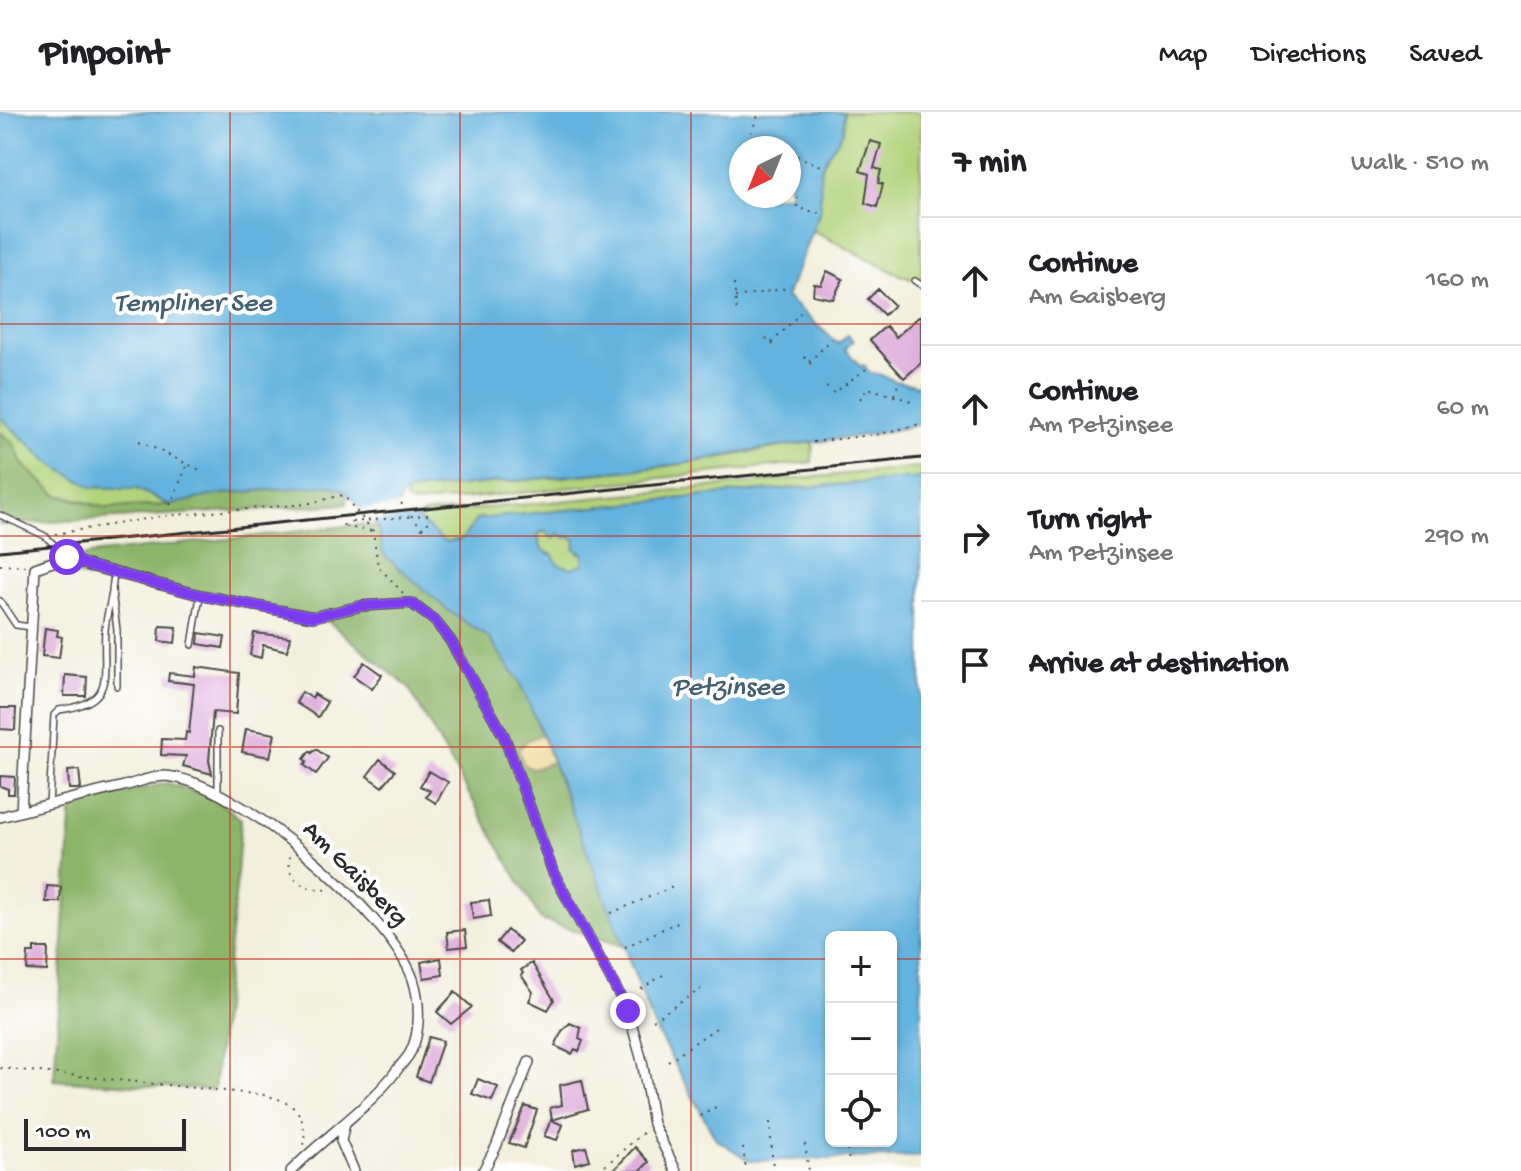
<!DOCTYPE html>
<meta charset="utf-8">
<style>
:root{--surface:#fff;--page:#f2f2f2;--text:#202124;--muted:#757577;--line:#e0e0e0}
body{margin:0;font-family:"Gochi Hand",sans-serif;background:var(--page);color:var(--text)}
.controls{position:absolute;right:24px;bottom:24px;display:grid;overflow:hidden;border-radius:12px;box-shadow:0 2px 6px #0004}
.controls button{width:72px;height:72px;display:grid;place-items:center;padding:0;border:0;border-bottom:2px solid var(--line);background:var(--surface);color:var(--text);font:40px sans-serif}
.compass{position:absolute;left:729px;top:24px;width:72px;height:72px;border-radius:50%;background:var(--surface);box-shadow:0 2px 6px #0004;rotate:223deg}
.scale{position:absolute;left:24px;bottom:20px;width:162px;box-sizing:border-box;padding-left:8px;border:4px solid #2b2b2b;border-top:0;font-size:22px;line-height:28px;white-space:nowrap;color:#2b2b2b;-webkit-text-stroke:6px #fff;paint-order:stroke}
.stop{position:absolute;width:24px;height:24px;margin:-18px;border:6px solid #7c3aed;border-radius:50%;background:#fff}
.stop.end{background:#7c3aed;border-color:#fff;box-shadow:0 2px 8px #0008}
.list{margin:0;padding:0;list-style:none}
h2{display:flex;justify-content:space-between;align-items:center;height:104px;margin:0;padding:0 32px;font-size:34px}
h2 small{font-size:26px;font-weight:400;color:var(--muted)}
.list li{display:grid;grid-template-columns:52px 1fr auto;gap:24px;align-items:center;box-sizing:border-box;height:128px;padding:0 32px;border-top:2px solid var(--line)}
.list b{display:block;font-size:30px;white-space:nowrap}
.list p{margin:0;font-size:26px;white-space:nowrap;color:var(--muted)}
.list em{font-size:26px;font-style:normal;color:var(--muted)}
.icon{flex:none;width:44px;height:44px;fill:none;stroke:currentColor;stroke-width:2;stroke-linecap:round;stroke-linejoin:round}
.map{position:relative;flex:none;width:921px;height:1059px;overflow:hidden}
header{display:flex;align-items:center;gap:48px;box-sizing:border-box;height:112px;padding:0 40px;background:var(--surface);border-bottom:2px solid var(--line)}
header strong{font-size:38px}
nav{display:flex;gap:44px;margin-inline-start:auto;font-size:28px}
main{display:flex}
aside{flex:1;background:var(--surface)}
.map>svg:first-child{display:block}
</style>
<header>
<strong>Pinpoint</strong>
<nav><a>Map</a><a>Directions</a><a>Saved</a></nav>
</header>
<main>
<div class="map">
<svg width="921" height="1059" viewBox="0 0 921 1059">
<rect width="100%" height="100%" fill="#fff"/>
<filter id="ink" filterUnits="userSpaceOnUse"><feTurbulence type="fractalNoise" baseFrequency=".0125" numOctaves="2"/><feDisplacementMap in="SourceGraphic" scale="16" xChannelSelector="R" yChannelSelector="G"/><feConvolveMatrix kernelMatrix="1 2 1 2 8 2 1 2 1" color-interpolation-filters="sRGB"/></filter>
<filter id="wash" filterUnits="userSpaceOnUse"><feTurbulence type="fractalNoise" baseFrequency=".006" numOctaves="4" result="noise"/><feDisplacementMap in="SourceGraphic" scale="32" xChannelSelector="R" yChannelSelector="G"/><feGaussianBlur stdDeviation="1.8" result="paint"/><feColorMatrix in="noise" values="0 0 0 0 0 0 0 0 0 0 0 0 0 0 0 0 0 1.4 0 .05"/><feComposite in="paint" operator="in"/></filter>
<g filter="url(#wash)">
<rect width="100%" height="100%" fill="#f2efdc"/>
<path fill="#b2d37b" stroke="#6e7f53" stroke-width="2" d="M844,0H921V171L895,161L812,118L819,101L821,54L843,19Z
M0,305L51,352L92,375L137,377L170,393L106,396L70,385L57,383L22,352L14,332L0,320Z
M813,330L812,350L414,392L405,388L408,380C499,368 590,365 681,352C725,346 769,336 813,330Z
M921,355V366L736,381L477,407L462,428L444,430L415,405L422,404V402Z
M544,419L576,427L578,441H583L585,444L584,452L572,456L558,452L553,443C543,440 538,433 538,422Z"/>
<path fill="#8db56b" stroke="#5c704b" stroke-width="2" d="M0,320L14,332L22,352L57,383L106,396L170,393L219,382L329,373L346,379L347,392L0,413Z
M364,412L378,417L384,443L449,499L488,525L519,569L542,622L522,632L541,654L552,650L625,835L541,808L408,575L329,510L35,456L99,441Z
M168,671L213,686L241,707L236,776L214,978L54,968L72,692Z"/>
<path fill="#eeda9e" stroke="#8c8264" stroke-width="2" d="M542,622L552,650L532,657L524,653L518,638L528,628Z"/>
<path fill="#64b3de" stroke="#486f84" stroke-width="2" fill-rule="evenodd" d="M0,0H844C843,6 844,14 843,19C838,33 823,43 821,58C818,73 823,84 819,101L786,185L838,232L848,223L853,229L845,237L861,255L864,253L870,261C882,261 888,267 899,270C907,272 913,271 921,275L920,312C869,325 816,329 764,337C736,340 709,348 680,352C590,364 499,368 409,380L400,386L399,392L445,430L462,427L477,407L736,381L921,366V1044L750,1049L716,1027L655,916L542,622L519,569L488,525L449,499L384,443L378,416L346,379L329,373L219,382L170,393L137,377L92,375L51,352L0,305ZM741,36H789V84H741ZM544,419L554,427L559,421L565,426L569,424L576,427L574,437L583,441L584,452L572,456L558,452L553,443C542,440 538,433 538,422ZM831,825H891V1029H831Z"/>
<path fill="#f2efdc" d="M406,393L415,400V405L367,410L357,398Z"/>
<g id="blocks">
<path fill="#deaedc" d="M870,29L881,32L874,56L881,58L878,71L883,72L877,95L865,91L869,62L860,59Z
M827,159L843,167L833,187L813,183L814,172L821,173Z
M878,177L894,193L884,203L868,187Z
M921,203V251L904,266L870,228L886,214L896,225Z
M160,514L177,515L175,531L159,529Z
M45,516L58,518L57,524L62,525L59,546L42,544Z
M199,521L225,525L223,536L198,532Z
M254,521L290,525L287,539L263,533L261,546L250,543Z
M364,550L382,563L372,577L354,564Z
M196,555L239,561L236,602L213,600L209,649L212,662L183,654L186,644L161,643L162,627L185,628L186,620L189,621L194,572L168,569L169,561L195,564Z
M65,563L87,565L86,584H64Z
M302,580L312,586L314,582L327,590L318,605L296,591Z
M0,596H16L15,618L0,617Z
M246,617L275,622L270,645L242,640Z
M316,637L328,646L316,662L304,653L307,650L304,647L310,639L312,641Z
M380,647L395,659L382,675L367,664Z
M79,658L81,677H69L68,659Z
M429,659L448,670L436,691L426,685L430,679L420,674Z
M0,664L15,665L14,682H8V677L0,674Z
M47,774L61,775L60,790H46Z
M489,788L491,804L473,807L471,790Z
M465,818L467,834L449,836L447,820Z
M507,818L521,829L511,841L497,830Z
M34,836H48L47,859L27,858L28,841H34Z
M441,846L443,863L424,866L421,850Z
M532,851L554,888L548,898L529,889L533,880L521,863L523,861L521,858Z
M455,880L472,895L451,912L437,900Z
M570,911L581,916L579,927L583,929L579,939L575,937L572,942L555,934L562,919Z
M429,925L443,929L429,970L416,965Z
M478,967L498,975L492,989L472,982Z
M582,968L588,997L552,1008L550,996L562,993L560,973Z
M525,994L537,998L524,1036L509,1031Z
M551,1008L563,1013L557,1028L544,1024Z
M586,1035L590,1048L575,1052L573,1038Z
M635,1035L649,1050L640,1059H613Z"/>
</g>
</g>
<g filter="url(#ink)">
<use href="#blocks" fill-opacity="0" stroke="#494846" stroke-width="2"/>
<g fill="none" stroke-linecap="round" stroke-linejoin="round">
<g stroke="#494846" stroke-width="8">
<path id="lane" d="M915,169L921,173
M0,403L45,424L66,444
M114,461L112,479L117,518V574
M0,489L16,513L31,515
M192,533L200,484
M218,681V619
M49,693L54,603L59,598C118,590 102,564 105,518C106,505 110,492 112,480"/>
</g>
<g stroke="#494846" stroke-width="12">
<path id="street" d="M21,699L35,456L67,445L90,454L200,483L313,505L361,494L411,491L434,508L450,528L504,624L553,760L628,899L642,949L653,1012L676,1059
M0,705C41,694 83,684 124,674C136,671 153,664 165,664C236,668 390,802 413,867C420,888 421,919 411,939C408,946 401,952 397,958C367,998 325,1024 291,1059
M345,1011L341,1029L354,1059
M483,1059L496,1035L529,950"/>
</g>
<path stroke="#494846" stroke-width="2" stroke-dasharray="2 6" stroke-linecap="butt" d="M750,25L776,36
M745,36L759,1
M789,41L821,54
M740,47L741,44
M798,85L797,96L819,101
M734,172L737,202
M735,185L788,176
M766,226L777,236
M772,231L801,200
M804,245L815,256
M809,250L832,227
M826,275L834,281L866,257
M894,283L899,270
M860,287L868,276L914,290
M139,329L204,360
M813,330L880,322L920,312
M401,391L422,416L428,412L427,403L415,404
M170,393L187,354
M352,410L341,414L372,419
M55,422L164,404L306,392L343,383L373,419L378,454L403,481
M0,453L27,454
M290,744C285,772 308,778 331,778
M611,801L673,775
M625,835L682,808
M641,877L668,860
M653,908L701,877
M668,949L716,916
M0,956L264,983C293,990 307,1000 304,1033
M700,1004L716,995
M770,1010L773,1058
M846,1029L849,1050
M805,1032L809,1059
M743,1036L746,1058
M599,1059L646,1018"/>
<use href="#lane" stroke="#fff" stroke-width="5"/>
<use href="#street" stroke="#fff" stroke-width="9"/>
<path stroke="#2b2b2b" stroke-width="3" d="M0,439L921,346"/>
<path stroke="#494846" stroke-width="2" stroke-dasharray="2 6" stroke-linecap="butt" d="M352,410L415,404"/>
</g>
</g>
<g fill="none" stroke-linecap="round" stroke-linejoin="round" filter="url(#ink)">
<path stroke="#7c3aed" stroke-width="10" d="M67,445L90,454L200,483L313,505L361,494L411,491L434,508L450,528L504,624L553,760L628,899"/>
</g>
<path fill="none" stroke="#c8321e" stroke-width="2" stroke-opacity="0.55" d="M230,0V1059M460,0V1059M691,0V1059M0,212H921M0,424H921M0,635H921M0,847H831M891,847H921"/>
<g text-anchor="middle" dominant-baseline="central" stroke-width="8" stroke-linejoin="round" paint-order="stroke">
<g font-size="26" fill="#2b2b2b" stroke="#fff">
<text transform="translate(354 763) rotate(45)">Am Gaisberg</text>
</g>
<g font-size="28" font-style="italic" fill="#426173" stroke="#fff">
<text x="193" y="192">Templiner See</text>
<text x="728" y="576">Petzinsee</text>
</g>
</g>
</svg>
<div class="controls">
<button>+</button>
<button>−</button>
<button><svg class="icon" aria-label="locate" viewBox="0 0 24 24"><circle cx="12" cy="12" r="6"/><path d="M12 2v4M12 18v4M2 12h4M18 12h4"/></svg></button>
</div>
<svg class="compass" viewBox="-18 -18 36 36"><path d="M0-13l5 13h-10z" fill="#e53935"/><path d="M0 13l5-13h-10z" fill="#757577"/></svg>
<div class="scale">100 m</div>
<div class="stop" style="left:67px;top:445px"></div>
<div class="stop end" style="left:628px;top:899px"></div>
</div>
<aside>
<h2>7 min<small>Walk · 510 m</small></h2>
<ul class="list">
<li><svg class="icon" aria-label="ahead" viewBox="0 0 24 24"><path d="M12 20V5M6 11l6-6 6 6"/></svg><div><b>Continue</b><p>Am Gaisberg</p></div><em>160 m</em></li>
<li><svg class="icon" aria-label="ahead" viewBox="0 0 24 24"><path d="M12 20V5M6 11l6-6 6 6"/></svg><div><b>Continue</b><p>Am Petzinsee</p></div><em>60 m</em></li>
<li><svg class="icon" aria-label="right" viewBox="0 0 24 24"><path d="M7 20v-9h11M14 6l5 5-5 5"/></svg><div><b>Turn right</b><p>Am Petzinsee</p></div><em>290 m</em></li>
<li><svg class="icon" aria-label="arrive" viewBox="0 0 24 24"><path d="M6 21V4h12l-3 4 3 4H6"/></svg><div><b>Arrive at destination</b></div></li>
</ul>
</aside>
</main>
